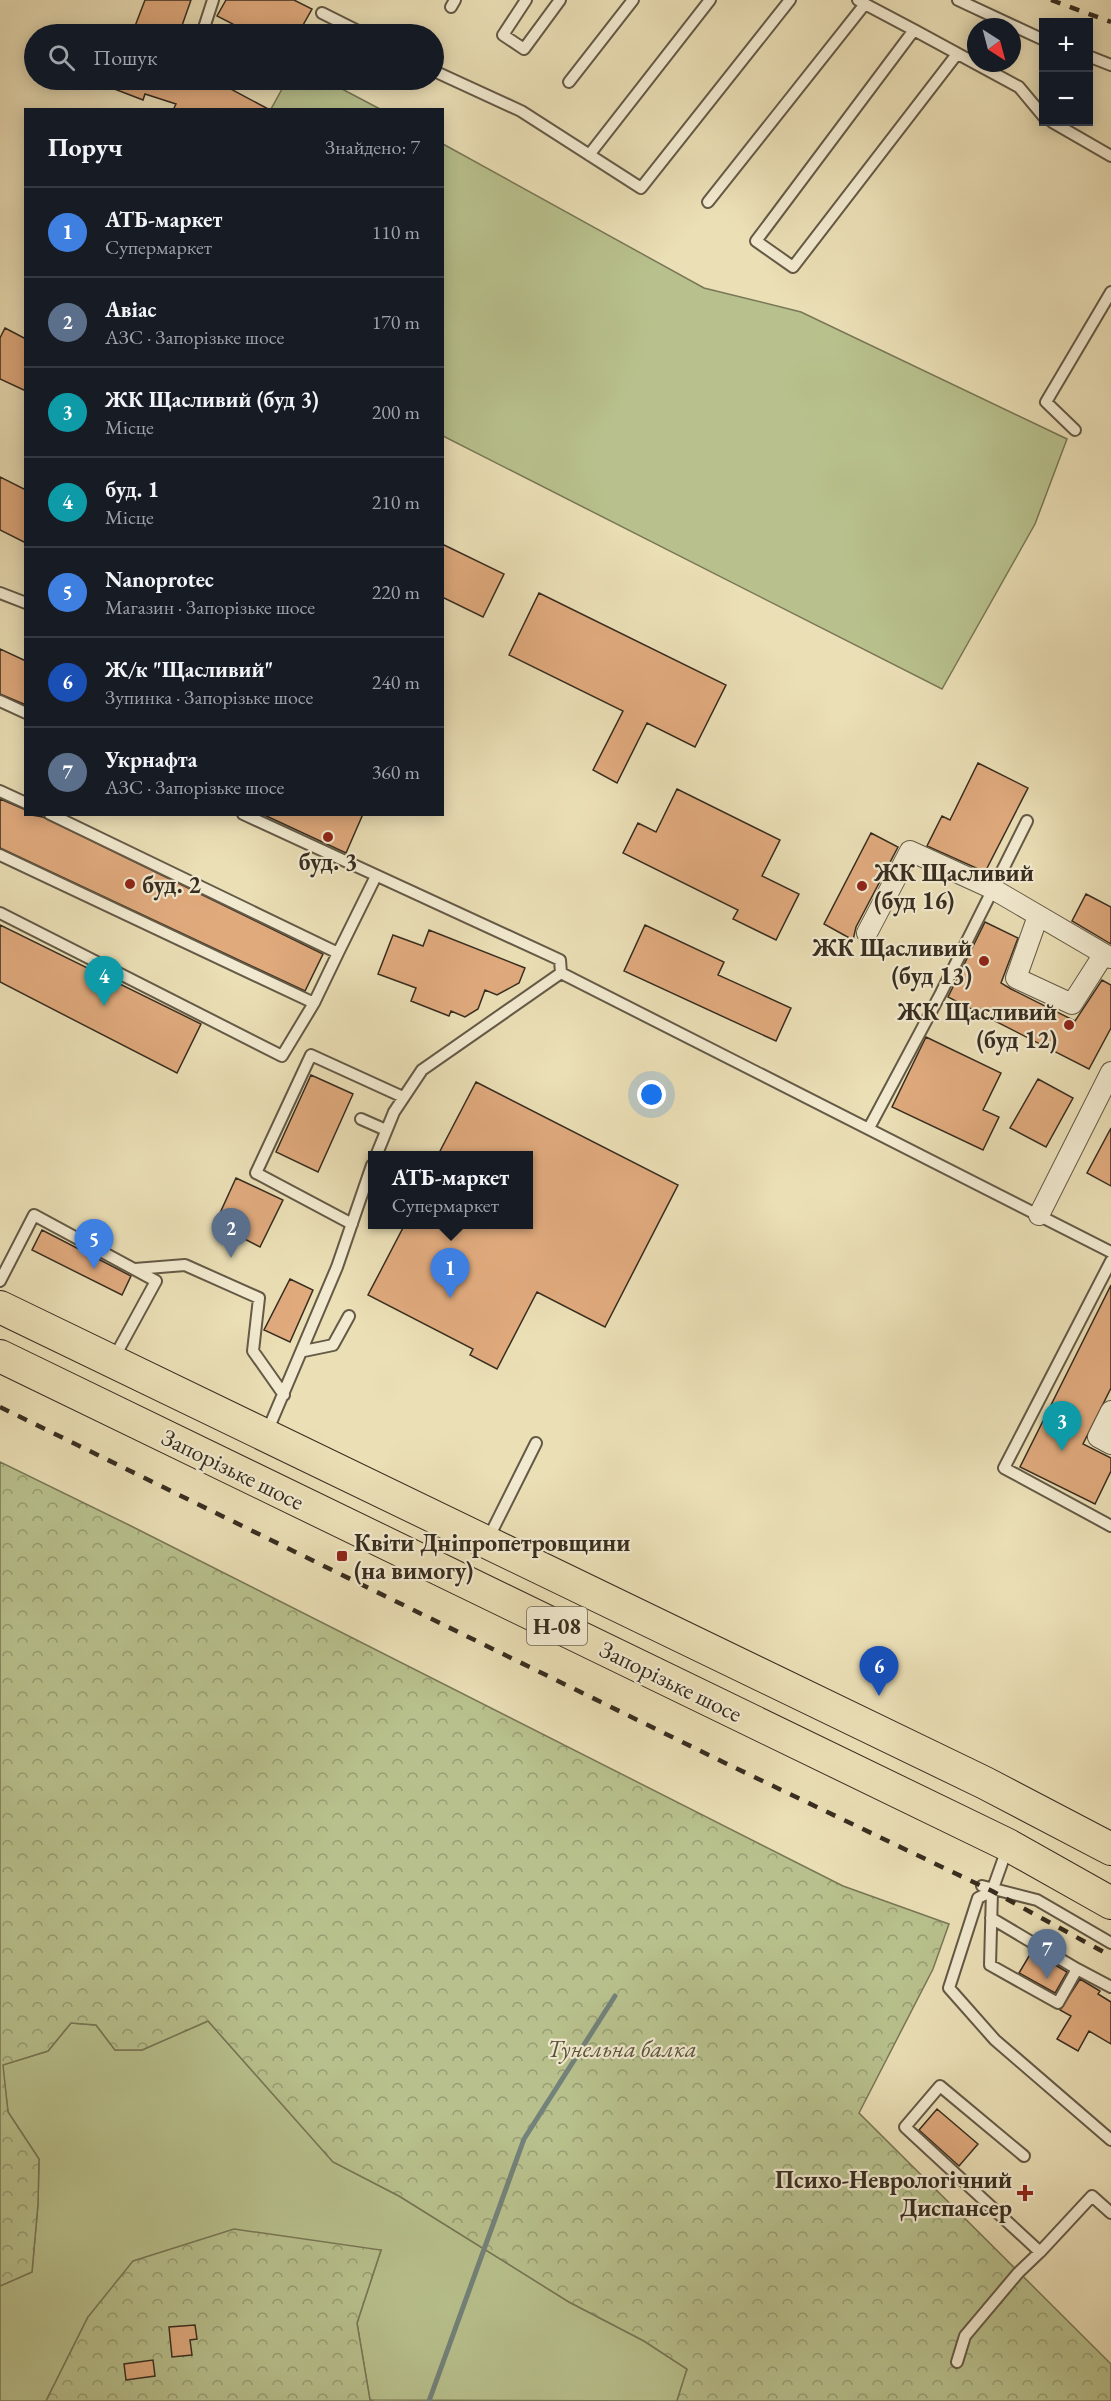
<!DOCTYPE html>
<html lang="uk">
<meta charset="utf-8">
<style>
:root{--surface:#171b24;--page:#242831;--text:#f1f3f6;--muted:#9ea1a6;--line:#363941;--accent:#8c9099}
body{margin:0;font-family:"EB Garamond",serif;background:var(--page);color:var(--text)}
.controls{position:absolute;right:18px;top:18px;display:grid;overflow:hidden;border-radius:0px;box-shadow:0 3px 15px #0003}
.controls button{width:54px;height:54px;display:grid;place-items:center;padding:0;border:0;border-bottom:2px solid var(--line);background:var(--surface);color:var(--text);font:30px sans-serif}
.compass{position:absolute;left:967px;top:18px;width:54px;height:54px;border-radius:50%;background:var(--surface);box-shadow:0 3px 15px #0003;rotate:144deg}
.you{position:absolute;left:652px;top:1095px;width:21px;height:21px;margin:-15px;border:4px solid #fff;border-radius:50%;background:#1a73e8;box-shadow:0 0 0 9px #1a73e833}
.badge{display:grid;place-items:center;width:39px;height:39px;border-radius:50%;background:var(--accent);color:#fff;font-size:20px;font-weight:700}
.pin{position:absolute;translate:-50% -50px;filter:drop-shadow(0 2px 3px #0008)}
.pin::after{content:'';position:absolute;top:32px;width:21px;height:18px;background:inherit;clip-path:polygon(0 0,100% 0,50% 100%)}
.popup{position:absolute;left:368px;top:1151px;width:165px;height:78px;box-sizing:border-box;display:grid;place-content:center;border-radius:0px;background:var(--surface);filter:drop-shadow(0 2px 4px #0005);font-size:20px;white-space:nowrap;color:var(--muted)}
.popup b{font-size:22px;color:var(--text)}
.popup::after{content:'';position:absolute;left:50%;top:100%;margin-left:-12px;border:12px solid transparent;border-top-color:var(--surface)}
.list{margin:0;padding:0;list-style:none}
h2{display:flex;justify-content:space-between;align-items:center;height:78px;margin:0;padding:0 24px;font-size:26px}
h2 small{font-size:20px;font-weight:400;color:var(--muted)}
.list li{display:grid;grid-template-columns:39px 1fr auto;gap:18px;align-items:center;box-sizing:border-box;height:90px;padding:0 24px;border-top:2px solid var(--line)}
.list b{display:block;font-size:22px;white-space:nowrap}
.list p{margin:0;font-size:20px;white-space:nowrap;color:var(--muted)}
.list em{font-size:20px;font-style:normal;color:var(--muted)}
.icon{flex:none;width:33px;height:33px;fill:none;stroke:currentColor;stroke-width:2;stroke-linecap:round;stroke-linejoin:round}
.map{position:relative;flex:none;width:1111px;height:2401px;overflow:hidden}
.search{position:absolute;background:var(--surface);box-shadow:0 3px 15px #0003;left:24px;top:24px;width:420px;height:66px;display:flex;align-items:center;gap:15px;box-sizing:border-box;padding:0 21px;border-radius:33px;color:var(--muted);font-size:22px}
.panel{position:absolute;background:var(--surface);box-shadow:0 3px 15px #0003;left:24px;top:108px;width:420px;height:708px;border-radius:0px}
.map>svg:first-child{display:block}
</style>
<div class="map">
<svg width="1111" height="2401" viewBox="0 0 1111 2401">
<defs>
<pattern id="forest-crowns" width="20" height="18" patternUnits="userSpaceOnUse" patternTransform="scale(1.5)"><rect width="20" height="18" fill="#b8c18d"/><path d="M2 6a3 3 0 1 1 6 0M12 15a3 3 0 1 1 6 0" fill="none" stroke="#969d73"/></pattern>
</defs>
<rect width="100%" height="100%" fill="#ebdfb6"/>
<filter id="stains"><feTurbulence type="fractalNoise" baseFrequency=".00333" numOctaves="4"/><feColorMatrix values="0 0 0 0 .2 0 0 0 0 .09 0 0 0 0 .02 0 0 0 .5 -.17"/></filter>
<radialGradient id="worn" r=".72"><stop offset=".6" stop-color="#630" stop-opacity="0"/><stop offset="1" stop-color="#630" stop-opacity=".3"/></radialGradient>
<path fill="#b8c18d" stroke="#787756" stroke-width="1.5" d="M287,80H325L380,109H271Z
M443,144L704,288L801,312L1067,439L1035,524L942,689L443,436Z
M208,2021L333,2162L399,2196L569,2302L644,2341L687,2369L677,2401L370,2400L357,2323L381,2250L88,2317L46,2401H0V2286L32,2272L38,2204L39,2159L8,2112L2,2065L48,2051L71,2023L96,2025L115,2050H142Z"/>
<path fill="url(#forest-crowns)" stroke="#787756" stroke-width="1.5" d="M0,1462L131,1526L843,1886L949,1924L933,1969L859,2113L1111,2364V2401H677L687,2369L644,2341L569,2302L399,2196L333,2162L208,2021L142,2050H115L96,2025L71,2023L48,2051L3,2065L8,2112L39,2159L38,2204L32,2272L0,2286Z
M234,2229L381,2250L357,2323L370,2400L374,2401H46L88,2317L133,2261Z"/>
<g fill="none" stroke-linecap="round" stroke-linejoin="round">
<path stroke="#73827a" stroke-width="5" d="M429,2401L524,2139L615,1996"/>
</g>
<path fill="#e0aa7d" stroke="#372d20" stroke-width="1.5" d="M145,0H191L179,34H132Z
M226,0H294L312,9L298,34H252L217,16Z
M91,80H214L270,110H173L176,104L145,94L143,100Z
M5,328L26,339V391L0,379V338Z
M0,477L26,490V543L0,530Z
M442,544L504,574L483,617L442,597Z
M539,593L726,685L695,747L647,723L617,783L593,770L623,711L509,655Z
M0,649L26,661V705L0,694Z
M978,763L1028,788L985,872L927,846L942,816L950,820Z
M677,789L780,840L762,876L799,894L776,940L733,919L738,910L623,853L638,823L656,832Z
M0,799L26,810V814L43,817L323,954L305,991L0,848Z
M262,814H363L346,853Z
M871,833L898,847L856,927L853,940L824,924Z
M1086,894L1111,907V944L1072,921Z
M985,922L1018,938L1001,983L1011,989L1075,1021L1102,980L1111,985V1028L1089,1069L948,997Z
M0,925L201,1024L177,1073L0,982Z
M645,925L724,962L718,975L791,1008L776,1041L624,971Z
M429,930L525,968L519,983L497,995L485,990L478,1009L465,1017L451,1011L449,1016L411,1001L416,988L378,974L393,935L423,946Z
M926,1037L1001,1073L983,1110L999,1117L983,1150L892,1107Z
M311,1075L353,1094L318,1172L276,1152Z
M1038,1079L1073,1098L1046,1147L1010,1128Z
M476,1082L678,1185L605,1327L537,1292L497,1369L470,1355L473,1349L368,1295L405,1224H528V1155H438Z
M1111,1128V1186L1087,1173Z
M236,1178L283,1200L260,1247L215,1224Z
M42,1230L131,1276L122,1295L32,1250Z
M290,1279L313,1290L290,1342L264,1330Z
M1111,1285V1388L1083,1444L1111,1458V1471L1095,1504L1020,1467Z
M1032,1951L1067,1972L1055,1993L1019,1973Z
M1080,1979L1100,1991L1098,1994L1111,2002V2044L1089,2031L1078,2051L1057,2039L1071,2016L1060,2010Z
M937,2109L978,2144L959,2166L919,2130Z
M195,2325L197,2339L190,2340L192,2355L172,2357L169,2327Z
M153,2360L155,2376L126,2380L124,2364Z"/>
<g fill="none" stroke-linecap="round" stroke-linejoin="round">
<g stroke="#645a46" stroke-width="14">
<path id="lane" d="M526,0L503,35L524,49L560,0
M958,0L1044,40
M865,4L914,30L756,241L793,267L957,54
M451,7L455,0
M322,13L364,34
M914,30L1019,87L1044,117
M202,34L213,0
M1088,56L1111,65
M434,71L521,111L641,188L790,0
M569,82L633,0
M1052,122L1111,156
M589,155L710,0
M708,202L865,4L858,0
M1075,430L1046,402L1111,292
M0,593L26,603
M0,701L26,713
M0,791L26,803
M50,814L338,953L376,876
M243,814L560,960L561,973L1111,1252
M0,855L314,1003
M0,913L282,1056L314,1003L338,953
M361,1119L386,1130
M869,1128L941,993L1027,821
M376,1156L394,1112L422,1070L561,973
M352,1224L256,1173L311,1055L403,1097
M1111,1261L1004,1468L1111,1526
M135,1269L185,1265L259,1298L253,1351L284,1395
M0,1281L34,1215L156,1281L114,1358
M304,1351L333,1345L349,1316
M267,1432L337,1267L372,1165
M488,1539L536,1443
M1007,1849L992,1891L990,1965L1058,2003L1077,1969L1111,1987
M982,1886L1037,1900L1111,1943
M992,1891L978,1898L949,1988L995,2040L1111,2140
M991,1918L1077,1969
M1024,2156L940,2086L905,2127L1040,2252L1092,2196L1111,2213
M957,2362L965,2336L1018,2273L1040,2252"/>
</g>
<g stroke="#645a46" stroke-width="22">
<path id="street" d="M1038,916L1016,978L1072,1004L1104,954
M867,933L910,851L993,889L1111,958
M1039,1215L1111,1072
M1111,1411L1098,1437L1111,1444"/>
</g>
<g stroke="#372d20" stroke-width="34">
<path id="primary" d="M0,1307L985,1783L1111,1849
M0,1356L1008,1845L1111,1903"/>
</g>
<use href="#lane" stroke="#f2ead0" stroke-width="10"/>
<use href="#street" stroke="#f2ead0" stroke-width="20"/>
<use href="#primary" stroke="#ebdfb6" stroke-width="32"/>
<path stroke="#372d20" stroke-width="4.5" stroke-dasharray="10 10" stroke-linecap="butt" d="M1051,0L1111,22
M0,1407L723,1762L992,1891L1111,1956"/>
</g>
<g fill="#8f2418" stroke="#f2ead0" stroke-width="2">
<circle cx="328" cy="837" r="6"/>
<circle cx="130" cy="884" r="6"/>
<circle cx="862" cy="886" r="6"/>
<circle cx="984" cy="961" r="6"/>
<circle cx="1069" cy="1025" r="6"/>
<rect x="336" y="1550" width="12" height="12" rx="3"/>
<path d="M1022 2184h6v6h6v6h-6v6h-6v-6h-6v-6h6z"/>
</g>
<g text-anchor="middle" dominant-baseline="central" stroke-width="4.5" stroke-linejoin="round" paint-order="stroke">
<rect fill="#f2ead0" stroke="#6f6655" stroke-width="1.5" x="527" y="1607" width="60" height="38" rx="4.5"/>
<g font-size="22" font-weight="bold" fill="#372d20">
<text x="557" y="1626">Н-08</text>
</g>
<g font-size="24" font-weight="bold" fill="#372d20" stroke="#f2ead0" text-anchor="start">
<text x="328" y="861" text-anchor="middle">буд. 3</text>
<text x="874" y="872">ЖК Щасливий<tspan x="874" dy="28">(буд 16)</tspan></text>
<text x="142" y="884">буд. 2</text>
<text x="972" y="947" text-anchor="end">ЖК Щасливий<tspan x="972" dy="28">(буд 13)</tspan></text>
<text x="1057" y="1011" text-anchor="end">ЖК Щасливий<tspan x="1057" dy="28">(буд 12)</tspan></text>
<text x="354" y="1542">Квіти Дніпропетровщини<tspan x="354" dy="28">(на вимогу)</tspan></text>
<text x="1012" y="2179" text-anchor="end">Психо-Неврологічний<tspan x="1012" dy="28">Диспансер</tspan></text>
</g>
<g font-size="24" fill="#372d20" stroke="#f2ead0">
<text transform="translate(233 1469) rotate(26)">Запорізьке шосе</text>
<text transform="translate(671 1681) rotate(26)">Запорізьке шосе</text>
</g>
<g font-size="24" font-style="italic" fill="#57523b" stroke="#f2ead0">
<text x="622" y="2048">Тунельна балка</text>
</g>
</g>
<rect width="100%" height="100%" filter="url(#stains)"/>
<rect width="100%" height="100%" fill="url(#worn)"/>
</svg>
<div class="controls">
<button>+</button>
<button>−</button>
</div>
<svg class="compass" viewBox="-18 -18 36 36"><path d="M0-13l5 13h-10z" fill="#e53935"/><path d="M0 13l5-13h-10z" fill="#9ea1a6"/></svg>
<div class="you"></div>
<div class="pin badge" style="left:450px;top:1298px;background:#3f7fe0">1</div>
<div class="popup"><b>АТБ-маркет</b>Супермаркет</div>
<div class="pin badge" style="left:231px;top:1258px;background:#5c6f8a">2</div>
<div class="pin badge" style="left:1062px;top:1451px;background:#0f9aa8">3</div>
<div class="pin badge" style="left:104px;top:1006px;background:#0f9aa8">4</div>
<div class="pin badge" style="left:94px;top:1269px;background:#3f7fe0">5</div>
<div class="pin badge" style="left:879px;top:1696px;background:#1a4fb4">6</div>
<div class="pin badge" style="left:1047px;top:1979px;background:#5c6f8a">7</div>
<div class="search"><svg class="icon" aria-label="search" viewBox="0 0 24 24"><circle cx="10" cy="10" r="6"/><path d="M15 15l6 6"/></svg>Пошук</div>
<section class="panel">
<h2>Поруч<small>Знайдено: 7</small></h2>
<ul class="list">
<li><span class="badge" style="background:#3f7fe0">1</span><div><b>АТБ-маркет</b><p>Супермаркет</p></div><em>110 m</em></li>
<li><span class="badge" style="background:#5c6f8a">2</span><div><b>Авіас</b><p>АЗС · Запорізьке шосе</p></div><em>170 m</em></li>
<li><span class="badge" style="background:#0f9aa8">3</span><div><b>ЖК Щасливий (буд 3)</b><p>Місце</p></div><em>200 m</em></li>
<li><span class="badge" style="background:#0f9aa8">4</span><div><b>буд. 1</b><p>Місце</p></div><em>210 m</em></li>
<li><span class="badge" style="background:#3f7fe0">5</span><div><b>Nanoprotec</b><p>Магазин · Запорізьке шосе</p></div><em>220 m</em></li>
<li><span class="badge" style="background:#1a4fb4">6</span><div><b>Ж/к &quot;Щасливий&quot;</b><p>Зупинка · Запорізьке шосе</p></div><em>240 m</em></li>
<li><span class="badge" style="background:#5c6f8a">7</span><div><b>Укрнафта</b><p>АЗС · Запорізьке шосе</p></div><em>360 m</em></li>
</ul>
</section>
</div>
